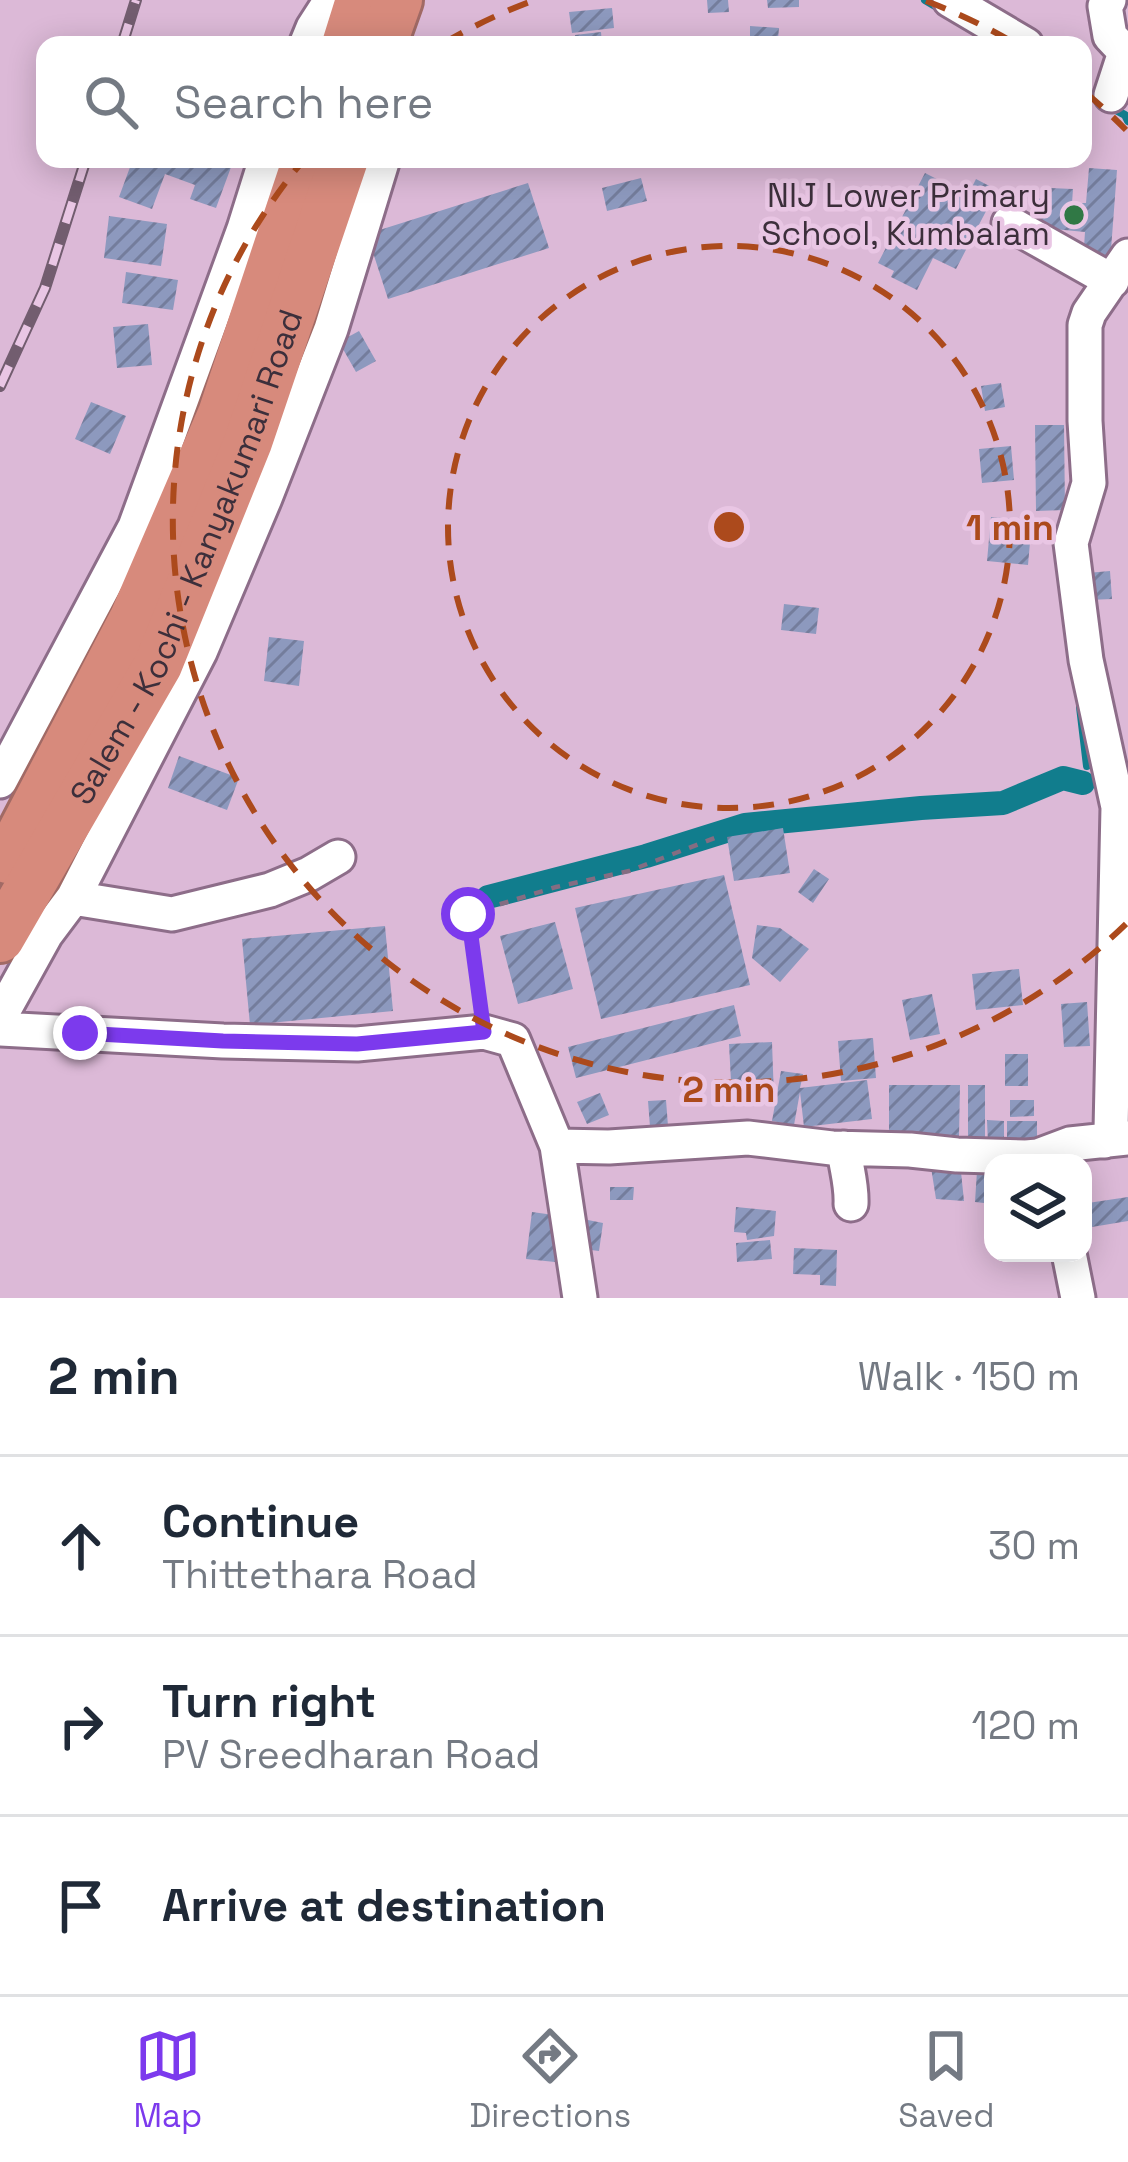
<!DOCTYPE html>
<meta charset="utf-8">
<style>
:root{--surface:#fff;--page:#f2f2f3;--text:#1f2937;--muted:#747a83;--line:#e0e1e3;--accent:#7c3aed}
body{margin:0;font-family:"Space Grotesk",sans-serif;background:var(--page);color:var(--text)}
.controls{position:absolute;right:36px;bottom:36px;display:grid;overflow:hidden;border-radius:24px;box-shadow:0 6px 30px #0003}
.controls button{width:108px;height:108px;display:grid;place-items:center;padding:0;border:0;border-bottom:3px solid var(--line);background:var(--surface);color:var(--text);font:60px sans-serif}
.stop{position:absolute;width:36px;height:36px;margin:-27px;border:9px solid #7c3aed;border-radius:50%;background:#fff}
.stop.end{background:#7c3aed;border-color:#fff;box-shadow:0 3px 12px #0008}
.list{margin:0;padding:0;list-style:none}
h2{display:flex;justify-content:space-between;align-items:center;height:156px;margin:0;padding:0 48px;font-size:51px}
h2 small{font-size:39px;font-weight:400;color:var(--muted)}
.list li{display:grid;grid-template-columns:78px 1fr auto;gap:36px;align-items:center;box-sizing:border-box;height:180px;padding:0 48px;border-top:3px solid var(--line)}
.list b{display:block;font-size:45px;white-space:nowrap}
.list p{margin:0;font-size:39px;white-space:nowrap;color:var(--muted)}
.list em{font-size:39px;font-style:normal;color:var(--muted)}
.icon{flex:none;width:66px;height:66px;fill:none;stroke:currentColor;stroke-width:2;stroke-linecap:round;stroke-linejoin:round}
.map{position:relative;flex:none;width:1128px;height:1298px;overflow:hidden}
.search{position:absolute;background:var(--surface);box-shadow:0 6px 30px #0003;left:36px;right:36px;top:36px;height:132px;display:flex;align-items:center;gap:30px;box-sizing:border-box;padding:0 42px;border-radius:24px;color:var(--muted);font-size:45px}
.sheet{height:696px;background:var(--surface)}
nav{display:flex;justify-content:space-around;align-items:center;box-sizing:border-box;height:168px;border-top:3px solid var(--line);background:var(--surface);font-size:33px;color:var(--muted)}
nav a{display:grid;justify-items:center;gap:6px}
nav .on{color:var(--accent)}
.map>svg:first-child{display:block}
</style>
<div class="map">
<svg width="1128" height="1298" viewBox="0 0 1128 1298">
<defs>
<pattern id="building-hatch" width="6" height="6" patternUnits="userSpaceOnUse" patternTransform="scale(3)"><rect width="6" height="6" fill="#8d99be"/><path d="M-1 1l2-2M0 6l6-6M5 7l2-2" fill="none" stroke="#747d9c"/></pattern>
</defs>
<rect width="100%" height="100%" fill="#dcb9d7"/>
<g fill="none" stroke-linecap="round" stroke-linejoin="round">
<path stroke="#117d8d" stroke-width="8" d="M925,0L942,10
M1083,92L1125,115L1128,121
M1080,707L1087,766"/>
<path stroke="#117d8d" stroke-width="24" d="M488,897L646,856L745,825L921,808L1003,803L1063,778L1083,783"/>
</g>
<path fill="url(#building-hatch)" d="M707,0H728L729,12L708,13Z
M767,0H799V7L768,8Z
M612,8L614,28L572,33L569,12Z
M750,26L779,28L778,39L750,38Z
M601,32L602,45H576L575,35Z
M133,159H234L216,208L190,199L195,185L165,174L152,209L119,197Z
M1089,168L1117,170L1110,263L1083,261L1085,232L1033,227L1036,198L1049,200L1050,188L1073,189L1072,203H1086Z
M925,173L968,195L976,179L997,190L956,269L933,258L917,290L891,277L894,271L878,263Z
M641,178L647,201L607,211L602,188Z
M528,183L549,248L388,299L367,234Z
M109,216L167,224L161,266L104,258Z
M126,272L178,280L173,310L122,303Z
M148,324L152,365L117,368L113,327Z
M359,331L376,361L356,372L339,342Z
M1001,383L1005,407L985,411L981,386Z
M91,402L126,416L110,454L75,439Z
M1035,425H1064L1065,510L1036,511Z
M1011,446L1014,480L982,483L979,449Z
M991,517L1032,520L1028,565L987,561Z
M1110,571L1112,599L1088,600L1087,573Z
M784,604L819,608L816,634L781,630Z
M269,637L304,641L299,686L264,681Z
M179,756L239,778L227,810L168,788Z
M783,828L790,873L734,881L727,837Z
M814,869L829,879L813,903L798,892Z
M724,875L750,985L601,1019L575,908Z
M555,922L573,989L518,1004L500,936Z
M757,925L780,928L809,949L780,982L752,958Z
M385,926L393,1011L250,1025L242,939Z
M1019,969L1023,1005L976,1010L972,974Z
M932,994L940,1034L910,1040L902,1000Z
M1087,1002L1090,1046L1064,1047L1061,1004Z
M734,1005L741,1036L576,1078L568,1047Z
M873,1038L876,1078L841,1081L838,1041Z
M772,1042L774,1098L732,1100L729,1044Z
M1005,1054H1028V1086H1005Z
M781,1071L803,1074L800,1088L867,1080L872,1119L804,1127L800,1092L794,1125L772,1121Z
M889,1085H960L959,1136L889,1135Z
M968,1085H985V1139H968Z
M600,1093L609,1115L587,1124L577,1102Z
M666,1100L668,1126L650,1127L648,1101Z
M1010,1100H1034V1116L1010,1117Z
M987,1120L1004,1121V1144H988Z
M1007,1121H1037V1149H1007Z
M930,1161L960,1162L964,1201L936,1199Z
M977,1171L993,1172V1204L975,1202Z
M610,1187H634L633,1200H610Z
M1128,1197V1221L1092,1227L1088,1203Z
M736,1207L776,1211L774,1236L747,1240L746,1233L734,1232Z
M532,1212L561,1216L555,1262L526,1259Z
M588,1220L603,1223L599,1251L583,1249Z
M770,1240L772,1259L737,1262L736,1243Z
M794,1248L837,1250L836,1286L820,1285V1275L793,1274Z"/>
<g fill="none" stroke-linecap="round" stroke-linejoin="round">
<g stroke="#8d6d89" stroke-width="39">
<path id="minor" d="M950,0L1026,45
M1109,0L1105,6L1110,36L1125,52L1111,95
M306,45L313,28L331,0
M1009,223L1112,281
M0,781L135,527L244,229L266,159
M73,898L172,914L270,890L309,874L338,857
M0,1017L46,934L73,898L200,652L265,498L331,329L383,159
M0,1029L223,1041L357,1044L484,1032L513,1040L557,1146L580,1298
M1105,1141L1111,1130L1118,807L1086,660L1071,543L1089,483L1085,421V325L1089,313L1128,256
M557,1146L609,1147L748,1138L832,1148L910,1150L957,1155L1026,1157L1038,1156L1070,1144L1127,1138
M844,1148C846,1168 852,1184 851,1204
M1069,1253L1078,1298"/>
</g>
<g stroke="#a16a65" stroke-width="54">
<g id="highway">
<path d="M346,45L360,0"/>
<path d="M382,45L398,0"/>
<path d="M8,859L134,618L222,414L307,159"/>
<path id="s1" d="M0,938L158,665L248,442L344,159"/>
</g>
</g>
<path stroke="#846d82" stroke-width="4.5" stroke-dasharray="9 9" stroke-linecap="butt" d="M480,1006L468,914L556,887L629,871L717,837"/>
<use href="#minor" stroke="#fff" stroke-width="33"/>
<use href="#highway" stroke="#d78a7c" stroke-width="48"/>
<g stroke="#725d6f" stroke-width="12">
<path id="rail" d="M122,45L136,0
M0,386L45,288L86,159"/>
</g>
<use href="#rail" stroke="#e9c6e4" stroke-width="8" stroke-dasharray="22" stroke-linecap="butt"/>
</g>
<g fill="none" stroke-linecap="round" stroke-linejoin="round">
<path stroke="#7c3aed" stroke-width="15" d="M80,1033L223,1041L357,1044L484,1032L468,914"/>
</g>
<g fill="none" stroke="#ac4a1c" stroke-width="6" stroke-dasharray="21 15">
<circle cx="729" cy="527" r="281"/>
<path d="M1126 924A562 562 0 0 1 302 162M444 43A562 562 0 0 1 532 1M926 1A562 562 0 0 1 1014 43M1086 93A562 562 0 0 1 1126 130"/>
</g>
<circle fill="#307845" stroke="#e9c6e4" stroke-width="4.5" cx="1074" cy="215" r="12"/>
<g text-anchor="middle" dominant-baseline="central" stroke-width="9" stroke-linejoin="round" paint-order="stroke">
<g font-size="33" fill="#3c2f3b" stroke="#e9c6e4" text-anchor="end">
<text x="1050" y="196">NIJ Lower Primary<tspan x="1050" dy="38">School, Kumbalam</tspan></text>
</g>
<g font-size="33" fill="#3c2f3b" stroke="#e9c6e4">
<text stroke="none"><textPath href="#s1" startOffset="426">Salem - Kochi - Kanyakumari Road</textPath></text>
</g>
</g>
<circle cx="729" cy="527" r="18" fill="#ac4a1c" stroke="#e9c6e4" stroke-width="6"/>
<g font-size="36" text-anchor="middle" font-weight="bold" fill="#ac4a1c" stroke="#e9c6e4" stroke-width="9" stroke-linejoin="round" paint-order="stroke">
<text x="1010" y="540">1 min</text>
<text x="729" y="1102">2 min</text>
</g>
</svg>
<div class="controls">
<button><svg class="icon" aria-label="layers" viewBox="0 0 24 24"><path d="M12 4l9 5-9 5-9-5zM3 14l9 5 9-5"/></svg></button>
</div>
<div class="stop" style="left:468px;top:914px"></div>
<div class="stop end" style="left:80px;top:1033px"></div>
<div class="search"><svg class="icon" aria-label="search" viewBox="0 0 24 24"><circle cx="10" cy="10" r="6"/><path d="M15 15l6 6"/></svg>Search here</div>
</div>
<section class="sheet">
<h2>2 min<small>Walk · 150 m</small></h2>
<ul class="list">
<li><svg class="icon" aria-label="ahead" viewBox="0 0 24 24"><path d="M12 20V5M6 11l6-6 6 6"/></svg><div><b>Continue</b><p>Thittethara Road</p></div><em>30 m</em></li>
<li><svg class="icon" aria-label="right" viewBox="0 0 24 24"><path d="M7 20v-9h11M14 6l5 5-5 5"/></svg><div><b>Turn right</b><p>PV Sreedharan Road</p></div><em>120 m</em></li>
<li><svg class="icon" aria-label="arrive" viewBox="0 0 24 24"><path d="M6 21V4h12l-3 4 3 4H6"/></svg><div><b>Arrive at destination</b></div></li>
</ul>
</section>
<nav>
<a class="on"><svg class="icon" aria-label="map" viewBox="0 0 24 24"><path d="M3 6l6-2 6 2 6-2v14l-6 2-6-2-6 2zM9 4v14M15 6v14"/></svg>Map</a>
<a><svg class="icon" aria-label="directions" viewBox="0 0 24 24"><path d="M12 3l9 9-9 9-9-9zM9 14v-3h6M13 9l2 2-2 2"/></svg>Directions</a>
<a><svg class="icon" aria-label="saved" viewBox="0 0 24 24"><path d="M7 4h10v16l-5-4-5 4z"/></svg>Saved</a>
</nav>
